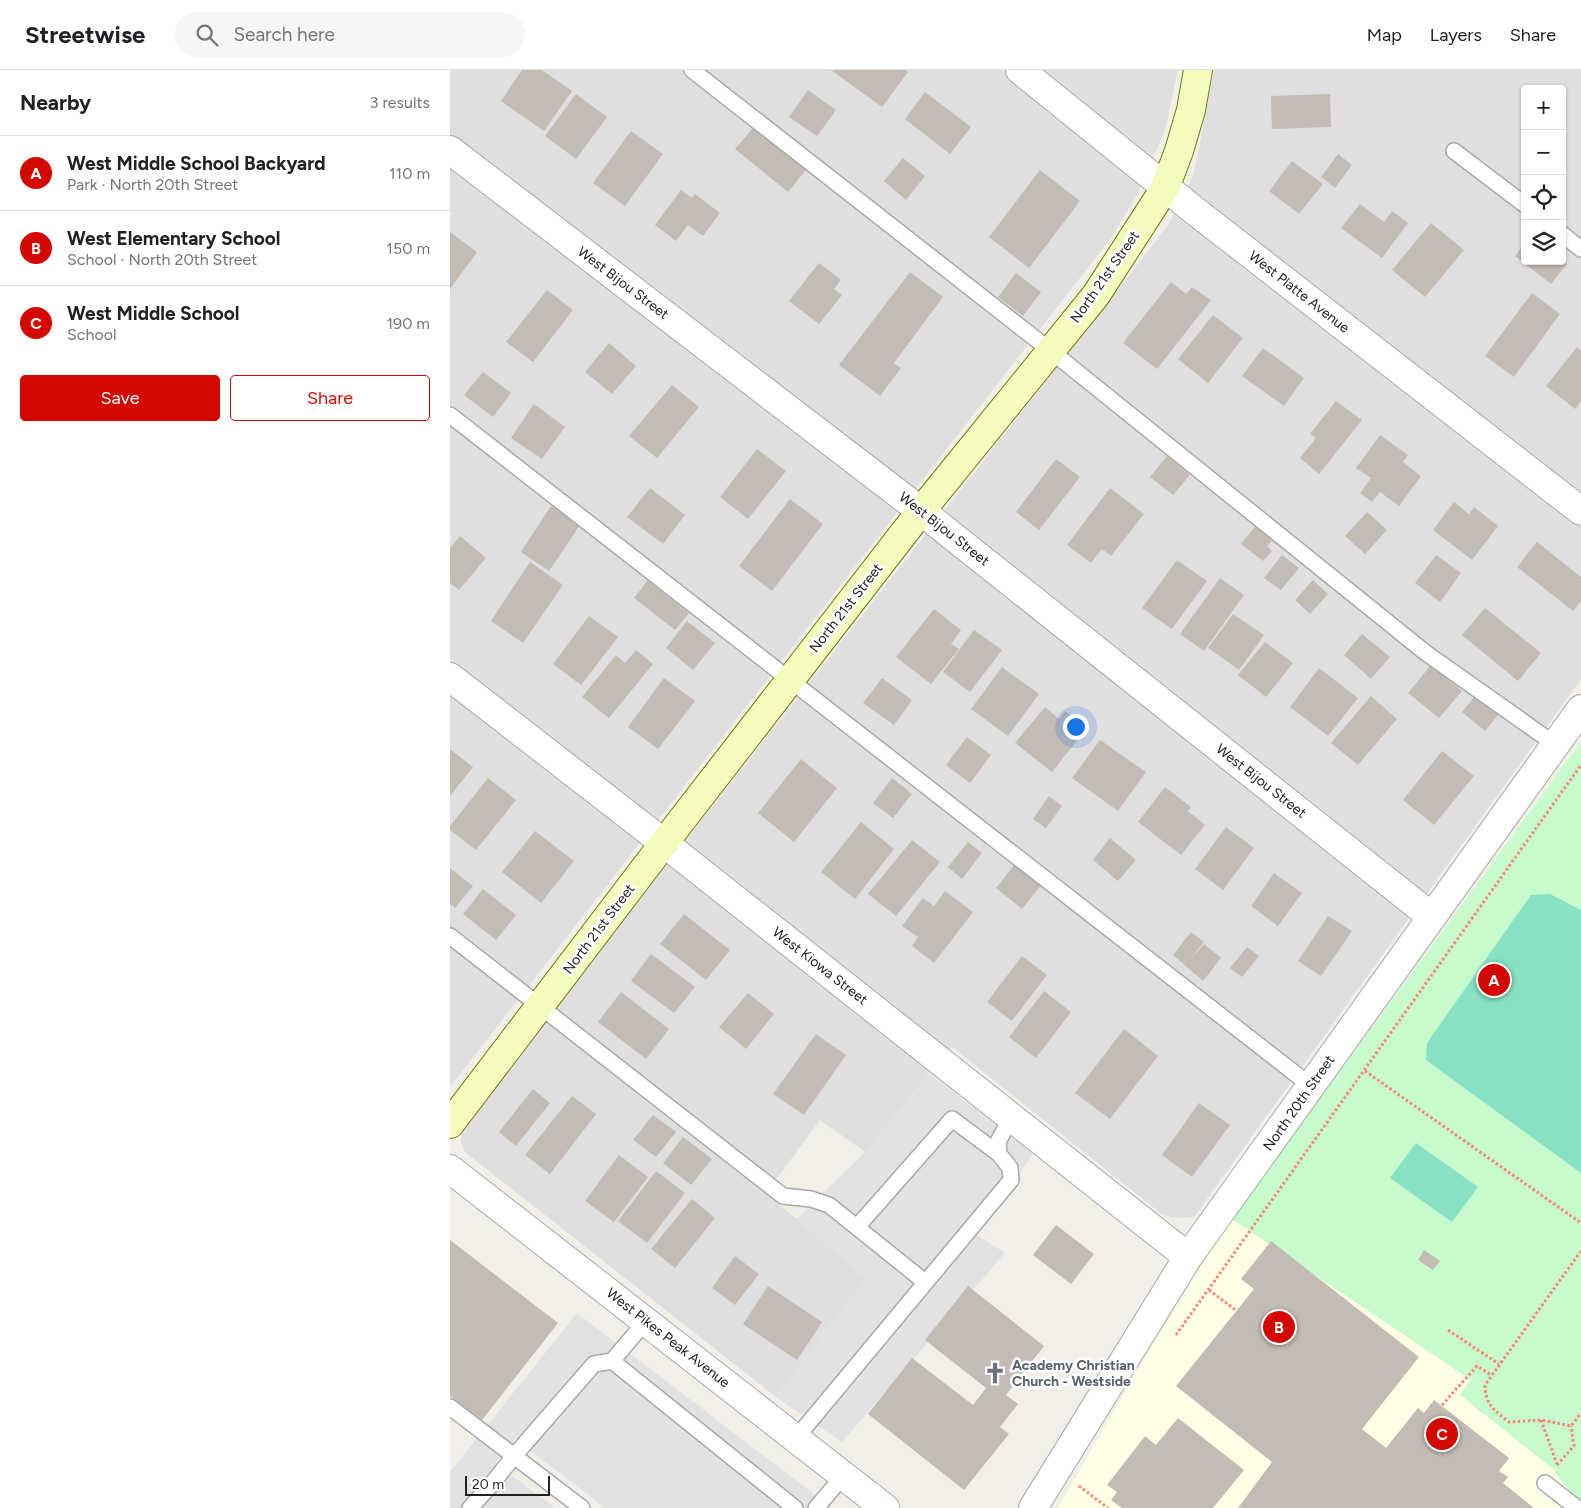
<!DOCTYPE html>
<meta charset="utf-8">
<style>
:root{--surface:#fff;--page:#f6f6f6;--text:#202124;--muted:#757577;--line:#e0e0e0;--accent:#d40800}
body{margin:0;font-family:Figtree,sans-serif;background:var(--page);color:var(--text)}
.controls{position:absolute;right:15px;top:15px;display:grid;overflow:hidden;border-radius:5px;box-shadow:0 1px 4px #0004}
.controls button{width:45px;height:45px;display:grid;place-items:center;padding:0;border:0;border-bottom:1px solid var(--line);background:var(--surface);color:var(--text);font:25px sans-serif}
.scale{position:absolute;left:15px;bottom:12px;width:85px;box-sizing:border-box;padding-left:5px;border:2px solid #222;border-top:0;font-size:14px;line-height:18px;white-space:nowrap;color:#222;-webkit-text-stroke:4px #fff;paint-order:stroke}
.you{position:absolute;left:625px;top:656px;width:18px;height:18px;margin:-12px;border:4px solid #fff;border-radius:50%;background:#1a73e8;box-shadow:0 0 0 8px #1a73e833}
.badge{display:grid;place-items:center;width:32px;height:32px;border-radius:50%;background:var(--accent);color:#fff;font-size:16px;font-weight:700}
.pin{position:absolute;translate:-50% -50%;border:2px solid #fff;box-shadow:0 1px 5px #0006}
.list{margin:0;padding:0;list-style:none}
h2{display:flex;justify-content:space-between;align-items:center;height:65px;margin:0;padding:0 20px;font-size:21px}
h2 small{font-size:16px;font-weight:400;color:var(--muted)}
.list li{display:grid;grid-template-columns:32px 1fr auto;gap:15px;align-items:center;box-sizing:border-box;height:75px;padding:0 20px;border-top:1px solid var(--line)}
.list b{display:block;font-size:19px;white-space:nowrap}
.list p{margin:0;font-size:16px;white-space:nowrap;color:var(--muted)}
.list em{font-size:16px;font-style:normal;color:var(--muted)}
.actions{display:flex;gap:10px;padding:15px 20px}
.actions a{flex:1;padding:11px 0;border:1px solid var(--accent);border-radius:5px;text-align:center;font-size:18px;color:var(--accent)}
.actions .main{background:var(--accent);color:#fff}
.icon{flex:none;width:28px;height:28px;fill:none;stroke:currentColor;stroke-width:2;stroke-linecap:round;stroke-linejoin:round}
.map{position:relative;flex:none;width:1131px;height:1438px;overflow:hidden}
header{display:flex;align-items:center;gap:30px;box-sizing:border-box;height:70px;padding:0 25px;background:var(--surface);border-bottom:1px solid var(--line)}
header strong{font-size:24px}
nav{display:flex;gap:28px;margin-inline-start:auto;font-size:18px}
.search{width:350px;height:45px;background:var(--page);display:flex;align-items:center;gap:12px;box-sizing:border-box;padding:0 18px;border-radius:28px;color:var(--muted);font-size:19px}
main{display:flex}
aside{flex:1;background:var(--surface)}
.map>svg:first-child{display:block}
</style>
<header>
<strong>Streetwise</strong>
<div class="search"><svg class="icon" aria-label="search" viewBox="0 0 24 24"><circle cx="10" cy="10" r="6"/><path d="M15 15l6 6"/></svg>Search here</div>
<nav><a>Map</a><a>Layers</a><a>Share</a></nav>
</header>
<main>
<aside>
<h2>Nearby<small>3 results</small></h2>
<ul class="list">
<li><span class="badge">A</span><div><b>West Middle School Backyard</b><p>Park · North 20th Street</p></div><em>110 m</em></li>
<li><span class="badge">B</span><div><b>West Elementary School</b><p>School · North 20th Street</p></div><em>150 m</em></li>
<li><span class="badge">C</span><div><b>West Middle School</b><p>School</p></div><em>190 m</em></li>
</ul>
<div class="actions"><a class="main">Save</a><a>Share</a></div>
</aside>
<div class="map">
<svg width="1131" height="1438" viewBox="0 0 1131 1438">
<rect width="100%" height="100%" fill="#f2efe9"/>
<path fill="#e0dfdf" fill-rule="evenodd" d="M0,0H728L715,60L686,127L661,168L0,1017Z
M764,0H1131V609L744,1147L727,1148L713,1145L502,977L415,1082L370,1050L316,1123L416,1208L326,1327L15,1082L11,1072L12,1056L719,154L744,103ZM1075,19H1112V191H1075Z"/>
<path fill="#feffe5" d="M782,1149L1021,1310L1010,1325L1103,1399L1120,1422L1131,1430V1438H608L684,1306L750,1197Z"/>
<path fill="#c7fbcd" d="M1131,672V1430L1120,1422L1103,1399L1010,1325L1021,1310L782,1149Z"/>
<path fill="#87e1c2" d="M1100,824L1131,840V1103L976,990L977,973L1081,825Z
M966,1073L1028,1117L1002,1152L940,1108Z"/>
<path fill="#e2e2e2" d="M480,1004L583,1084L525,1164L555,1183L392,1372L326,1327L416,1208L347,1149L415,1082Z
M127,1243L382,1438H155L65,1369L45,1393L105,1438H0V1402Z"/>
<path fill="#c3bcb5" d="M72,0H92L122,21L94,61L51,31Z
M381,0H455L458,2L432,37Z
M358,20L386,40L367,66L339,47Z
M475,22L521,57L500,84L455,49Z
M126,24L157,47L126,89L95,66Z
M880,24L881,57L822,59L821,26Z
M303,58L356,100L338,122L285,79Z
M181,61L213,84L175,136L143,113Z
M888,84L902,95L885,118L871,107Z
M453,88L475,106L456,130L434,111Z
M842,91L873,114L849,144L819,121Z
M590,100L630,131L579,198L539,167Z
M231,120L242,128L245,124L270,143L253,166L238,155L226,171L205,155Z
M910,134L934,152L942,141L958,153L932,188L891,158Z
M981,153L1014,180L975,227L942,200Z
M0,162L27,182L0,219Z
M1075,173V191H1113L1117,194L1101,214L1065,186Z
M369,193L391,210L384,219L392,225L369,254L339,231Z
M460,202L493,227L444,293L451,298L430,326L389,295Z
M566,203L591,222L573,246L548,227Z
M721,212L736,224L742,217L761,230L707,299L673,273Z
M97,220L123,240L83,292L56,272Z
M1082,223L1110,244L1064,307L1035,286Z
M763,245L793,268L758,313L728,289Z
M159,273L186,296L162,324L135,302Z
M1127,277L1131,281V331L1125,339L1096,316Z
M813,278L854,308L834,336L792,306Z
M33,302L61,323L43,347L14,325Z
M222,315L249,337L207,388L179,366Z
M886,331L912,350L869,404L850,388L866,368L860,364Z
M84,334L115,357L92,389L61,368Z
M930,365L958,385L953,392L971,406L949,436L930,422L922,432L910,423L921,408L906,398Z
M307,379L336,401L298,449L270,427Z
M717,386L740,405L723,425L700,407Z
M606,389L630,407L589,460L566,442Z
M200,418L235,445L213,474L177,447Z
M660,418L694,444L661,486L652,479L641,493L617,475Z
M340,429L373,454L322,521L289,496Z
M1004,432L1019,444L1024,437L1048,456L1022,490L983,460Z
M101,436L130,455L99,501L71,482Z
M917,442L937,460L915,484L895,466Z
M807,454L824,468L817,476L822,481L813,491L791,474Z
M10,466L36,488L9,520L0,513V478Z
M1087,472L1131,507V531L1123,541L1067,497Z
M832,485L849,498L831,520L814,508Z
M986,485L1011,503L990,532L965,513Z
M727,490L757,511L722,559L692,538Z
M80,492L113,515L73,573L41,551Z
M770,508L794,525L754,581L730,564Z
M198,510L239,543L225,560L184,528Z
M863,510L878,524L860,544L845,530Z
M1035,538L1091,583L1068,611L1012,565Z
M484,539L511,560L501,574L509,579L481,614L446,587Z
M783,544L814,565L789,600L758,578Z
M139,546L168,567L131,615L103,594Z
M237,551L265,573L243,600L216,578Z
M524,560L552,580L520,622L493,602Z
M912,564L940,587L921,609L894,585Z
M815,572L843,593L816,627L788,605Z
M186,580L203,594L159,648L132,627L166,585L175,593Z
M981,595L1012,621L989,648L958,623Z
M552,597L589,624L558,666L521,639Z
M869,598L908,628L878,666L840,637Z
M214,608L245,631L208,679L178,657Z
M432,608L462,630L444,655L413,633Z
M1026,625L1049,644L1035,661L1012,642Z
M921,626L947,649L908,695L881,673Z
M595,637L609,649L615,641L637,658L602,702L565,673Z
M517,667L541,685L520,713L496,695Z
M650,670L696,702L668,741L622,708Z
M0,679L23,697L0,726Z
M992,681L1024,706L984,755L953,730Z
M351,689L387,718L344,772L308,743Z
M38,708L66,730L26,780L0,760V756Z
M442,708L462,724L443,748L423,733Z
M715,717L741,737L738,741L755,755L731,785L688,752Z
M599,726L612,736L596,758L583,749Z
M411,752L444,779L405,829L371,802Z
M776,757L804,778L773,820L745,799Z
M85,761L124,791L91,833L52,802Z
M660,768L686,790L668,811L643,790Z
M462,770L490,792L446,846L418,824Z
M518,772L532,783L512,809L498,797Z
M566,793L592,814L572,839L546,818Z
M0,798L23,816L5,838L0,834Z
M824,803L852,823L828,856L801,836Z
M33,819L66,845L46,870L13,844Z
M495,821L523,842L484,893L462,876L468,867L452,856L473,828L484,836Z
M234,844L280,880L256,910L210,874Z
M878,846L902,861L871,906L848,891Z
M741,862L754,872L741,888L754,874L771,888L753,911L723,885Z
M797,877L809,886L792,907L780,898Z
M201,884L245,917L224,943L181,911Z
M572,886L597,905L562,951L537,932Z
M594,921L621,942L586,988L559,967Z
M171,922L219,959L196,989L148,952Z
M298,923L324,944L296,979L269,957Z
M674,959L708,986L660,1049L625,1023Z
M366,964L396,985L354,1045L323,1024Z
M83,1019L100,1033L66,1076L49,1062Z
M122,1026L146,1044L100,1104L75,1085Z
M749,1033L780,1055L742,1107L712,1085Z
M203,1045L226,1062L206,1087L183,1070Z
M233,1067L262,1089L241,1115L213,1093Z
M169,1085L198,1107L164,1152L135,1131Z
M206,1101L235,1123L197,1173L168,1151Z
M242,1129L265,1148L225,1198L201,1179Z
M606,1155L644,1184L621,1214L583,1185Z
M0,1170L108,1253L32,1350L0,1326Z
M821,1171L969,1287L912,1359L936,1378L968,1338L974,1343L984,1330L1059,1388L1049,1401L1058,1407L1053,1413L1084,1438H788L822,1392L726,1316L804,1219L791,1209Z
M974,1180L990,1191L983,1200L968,1190Z
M285,1186L309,1204L285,1235L262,1218Z
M318,1216L372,1252L347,1290L293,1254Z
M518,1216L594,1276L556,1325L568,1334L550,1357L559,1364L514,1420L418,1344L462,1288L523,1335L536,1318L475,1270Z
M728,1348L794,1400L763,1438H672L661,1430L667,1422L657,1415L695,1366L706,1375Z"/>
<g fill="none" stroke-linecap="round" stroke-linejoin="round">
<g stroke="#a9a9a9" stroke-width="18">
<path id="lane" d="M242,0L601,281L976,583L1106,675
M1004,81L1075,135
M1112,164L1131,179
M0,345L861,1016
M0,866L333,1126L361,1129L379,1135L475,1212
M407,1157L502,1049L549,1084
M196,1251L162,1291L345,1438
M0,1337L132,1438
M346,1368L561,1110L560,1098L549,1084L548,1072L561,1047
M1095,1413L1127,1438
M20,1438L41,1415L64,1386L144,1294L162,1291
M366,1438L394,1405"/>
</g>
<g stroke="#a9a9a9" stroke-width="30">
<path id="street" d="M570,0L745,141L1131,441
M0,80L471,441L982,847
M0,607L214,773L738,1187
M0,1099L435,1438
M583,1438L738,1187L1131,639"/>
</g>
<g stroke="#6c7e04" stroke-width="30">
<path id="secondary" d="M0,1054L214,773L471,441L646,225L715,118L729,81L741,40L748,0"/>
</g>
<path stroke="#fc8470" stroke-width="3" stroke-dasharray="2.5 2.5" stroke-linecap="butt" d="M915,1001L1131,1153
M1131,1181L1035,1315C1035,1335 1044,1340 1059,1352L1091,1350L1121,1356L1131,1343
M759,1220L787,1241
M998,1260L1049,1294
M726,1265L1131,695
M992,1335L1027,1296L1041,1305
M1091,1350L1107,1394
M1107,1395L1124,1376L1121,1356
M629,1416L658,1438"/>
<use href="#lane" stroke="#fff" stroke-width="15"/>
<use href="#street" stroke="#fff" stroke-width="28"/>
<use href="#secondary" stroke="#f5fbbe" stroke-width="28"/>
</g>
<defs>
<g id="church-bare" transform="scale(1.725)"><path d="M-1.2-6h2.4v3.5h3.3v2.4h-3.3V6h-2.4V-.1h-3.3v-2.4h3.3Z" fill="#6b7280" stroke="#fff" stroke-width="2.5" paint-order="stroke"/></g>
</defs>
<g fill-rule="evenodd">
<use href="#church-bare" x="545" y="1303"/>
</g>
<g text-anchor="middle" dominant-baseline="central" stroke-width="5" stroke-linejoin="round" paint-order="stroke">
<g font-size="14" fill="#222" stroke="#fff">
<text transform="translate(655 207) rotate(-55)">North 21st Street</text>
<text transform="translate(173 213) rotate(37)">West Bijou Street</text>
<text transform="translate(849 222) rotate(38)">West Platte Avenue</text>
<text transform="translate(494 459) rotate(38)">West Bijou Street</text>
<text transform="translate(396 538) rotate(-52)">North 21st Street</text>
<text transform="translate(811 711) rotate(38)">West Bijou Street</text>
<text transform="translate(149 859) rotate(-53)">North 21st Street</text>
<text transform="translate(370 896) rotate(38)">West Kiowa Street</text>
<text transform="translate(849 1033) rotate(-55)">North 20th Street</text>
<text transform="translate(218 1268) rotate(38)">West Pikes Peak Avenue</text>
</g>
<g font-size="14" font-weight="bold" fill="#5b616d" stroke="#fff" text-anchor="start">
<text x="562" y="1295">Academy Christian<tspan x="562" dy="16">Church - Westside</tspan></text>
</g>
</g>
</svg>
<div class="controls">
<button>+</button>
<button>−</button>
<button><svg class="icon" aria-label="locate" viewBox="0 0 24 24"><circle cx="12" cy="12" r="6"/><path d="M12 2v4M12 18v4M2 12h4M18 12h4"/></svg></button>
<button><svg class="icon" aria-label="layers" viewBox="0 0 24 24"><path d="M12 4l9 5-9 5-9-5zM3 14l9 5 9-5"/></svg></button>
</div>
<div class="scale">20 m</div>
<div class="you"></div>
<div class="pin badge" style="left:1044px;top:910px">A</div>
<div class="pin badge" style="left:829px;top:1257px">B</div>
<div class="pin badge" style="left:992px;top:1364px">C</div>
</div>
</main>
